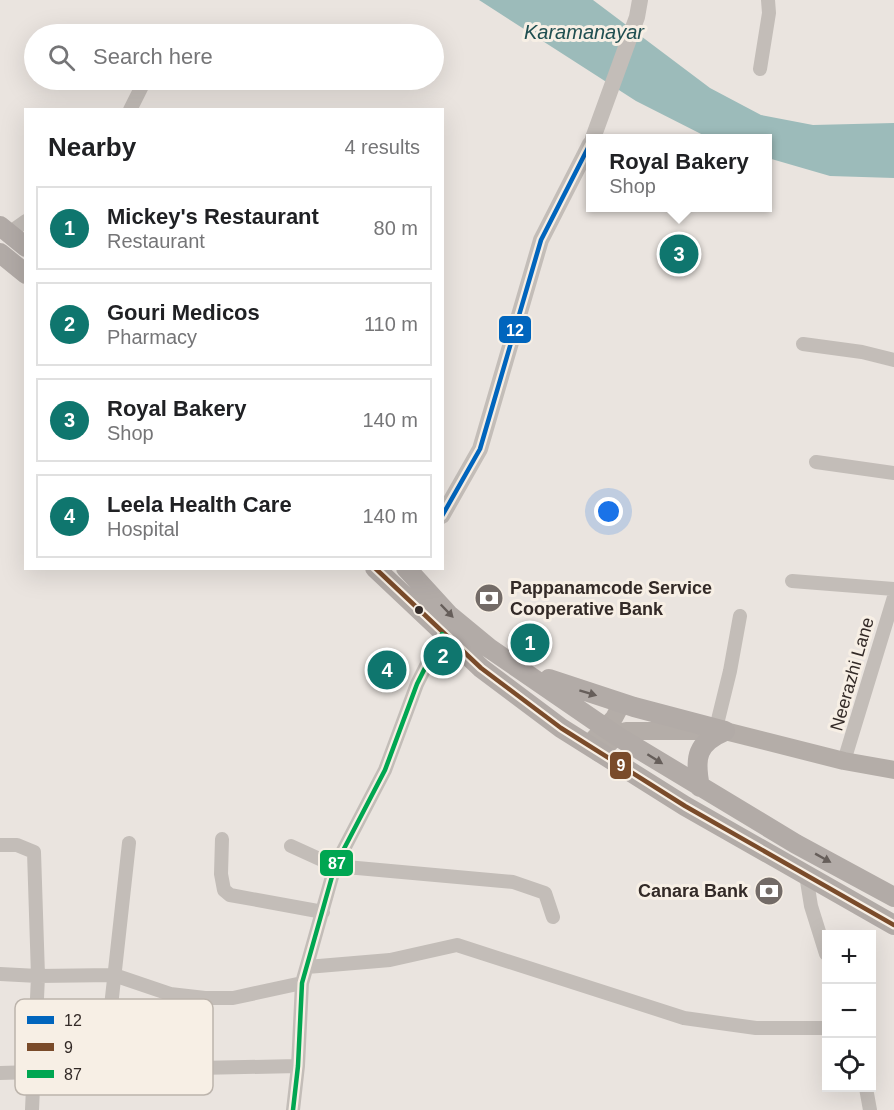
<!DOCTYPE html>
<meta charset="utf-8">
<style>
:root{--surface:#fff;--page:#f6f6f6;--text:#202124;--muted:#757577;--line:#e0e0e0;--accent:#0f766e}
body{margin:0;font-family:Arial,sans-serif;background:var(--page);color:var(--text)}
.controls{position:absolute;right:18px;bottom:18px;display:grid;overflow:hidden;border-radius:0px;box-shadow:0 6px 24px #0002}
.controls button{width:54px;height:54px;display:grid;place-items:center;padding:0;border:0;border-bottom:2px solid var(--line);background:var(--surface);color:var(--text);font:30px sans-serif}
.you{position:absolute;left:609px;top:512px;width:21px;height:21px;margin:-15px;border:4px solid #fff;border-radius:50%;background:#1a73e8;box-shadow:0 0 0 9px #1a73e833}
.badge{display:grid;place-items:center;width:39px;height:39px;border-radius:50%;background:var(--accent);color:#fff;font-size:20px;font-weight:700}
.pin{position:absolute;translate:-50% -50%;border:3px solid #fff;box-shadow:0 2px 6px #0006}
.popup{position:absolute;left:586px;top:134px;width:186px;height:78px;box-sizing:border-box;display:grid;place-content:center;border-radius:0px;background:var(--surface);filter:drop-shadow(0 2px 4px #0005);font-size:20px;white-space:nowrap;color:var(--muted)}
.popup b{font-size:22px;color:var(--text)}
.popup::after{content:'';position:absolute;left:50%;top:100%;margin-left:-12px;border:12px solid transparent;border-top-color:var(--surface)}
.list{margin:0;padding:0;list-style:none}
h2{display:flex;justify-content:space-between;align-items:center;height:78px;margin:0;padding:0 24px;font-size:26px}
h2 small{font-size:20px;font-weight:400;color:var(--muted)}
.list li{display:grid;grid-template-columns:39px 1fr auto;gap:18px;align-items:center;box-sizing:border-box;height:84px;margin:0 12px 12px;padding:0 12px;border:2px solid var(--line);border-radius:0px}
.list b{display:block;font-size:22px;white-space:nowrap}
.list p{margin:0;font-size:20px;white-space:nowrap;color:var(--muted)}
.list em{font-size:20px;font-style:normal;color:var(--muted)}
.icon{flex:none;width:33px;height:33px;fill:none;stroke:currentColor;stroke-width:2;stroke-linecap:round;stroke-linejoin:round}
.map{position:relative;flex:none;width:894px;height:1110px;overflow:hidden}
.search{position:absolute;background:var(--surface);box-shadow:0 6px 24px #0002;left:24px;top:24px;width:420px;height:66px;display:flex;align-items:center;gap:15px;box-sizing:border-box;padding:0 21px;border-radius:33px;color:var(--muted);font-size:22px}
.panel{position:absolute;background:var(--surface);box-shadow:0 6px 24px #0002;left:24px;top:108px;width:420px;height:462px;border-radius:0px}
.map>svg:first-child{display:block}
</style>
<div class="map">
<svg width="894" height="1110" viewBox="0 0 894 1110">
<rect width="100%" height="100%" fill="#eae4df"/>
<path fill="#9cbbba" d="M479,0H593L710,88L761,115L813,125L894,123V178L830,176L768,158V138H709L636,101Z"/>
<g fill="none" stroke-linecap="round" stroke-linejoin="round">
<path stroke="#c3bdb8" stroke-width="14" d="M167,34L168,32
M760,69L769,13L768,0
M130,110L145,80
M9,233L26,221
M803,344L862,352L894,360
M816,462L894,473
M792,581L894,589
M716,728L730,671L740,616
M844,761L894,597
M222,839L221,874L224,890L230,895L323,912
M129,843L104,1070L298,1066
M0,845H17L34,852L38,976L0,974
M291,846L335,866L513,882L545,893L553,917
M806,875L811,906L826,954
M307,967L390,960L457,945L684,1018L756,1028H826
M0,1073L34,1072
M866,1088L870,1110
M32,1110L38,976L114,975L170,994L205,998H233L302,983
M293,1110L298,1066L302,983L335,866L385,770L417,684L442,634"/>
<path stroke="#c3bdb8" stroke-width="16" d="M593,138L637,17L640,0
M442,516L480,449L541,240L590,144"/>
<path stroke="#b4ada8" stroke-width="18" d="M588,745L614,718L622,703
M599,753L620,733L626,731H725L844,761L894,770"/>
<path stroke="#b2aba7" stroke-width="20" d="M0,226L26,247
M0,253L26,274
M375,568L481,668L561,728L685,806L894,925
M406,568L449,615L489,648L617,736L796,844L894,897
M549,679L634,707L725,731
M700,787C694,757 697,743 725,731"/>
<g stroke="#f7efe5" stroke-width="9">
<path id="bus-1" d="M442,516L480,449L541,240L590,144"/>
</g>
<g stroke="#f7efe5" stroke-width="9">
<path id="bus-2" d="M375,568L481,668L561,728L685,806L894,925"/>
</g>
<g stroke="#f7efe5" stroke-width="9">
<path id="bus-3" d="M293,1110L298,1066L302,983L335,866L385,770L417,684L442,634"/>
</g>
<use href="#bus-1" stroke="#0065bd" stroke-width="4.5"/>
<use href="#bus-2" stroke="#7a4b2a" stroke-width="4.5"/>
<use href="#bus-3" stroke="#00a651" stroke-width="4.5"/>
</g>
<defs><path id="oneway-solid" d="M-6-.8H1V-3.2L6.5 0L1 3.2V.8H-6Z" transform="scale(1.5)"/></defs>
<g fill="#665e5a">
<use href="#oneway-solid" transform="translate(447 611) rotate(46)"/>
<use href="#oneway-solid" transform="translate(588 693) rotate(17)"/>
<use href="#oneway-solid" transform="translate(655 759) rotate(32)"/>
<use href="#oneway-solid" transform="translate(823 858) rotate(29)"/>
</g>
<defs>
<g id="bank-disc" transform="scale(1.5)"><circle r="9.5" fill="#736b67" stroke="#f7efe5"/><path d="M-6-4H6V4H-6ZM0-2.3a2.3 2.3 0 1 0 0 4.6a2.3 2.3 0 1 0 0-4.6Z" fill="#fff"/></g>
</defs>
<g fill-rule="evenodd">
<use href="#bank-disc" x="489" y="598"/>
<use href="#bank-disc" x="769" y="891"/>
</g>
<circle fill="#332a27" stroke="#f7efe5" stroke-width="2" cx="419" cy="610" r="5"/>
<g text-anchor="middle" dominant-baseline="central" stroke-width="6" stroke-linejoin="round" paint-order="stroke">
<g font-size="18" font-weight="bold" fill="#332a27" stroke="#f7efe5" text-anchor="start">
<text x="510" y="588">Pappanamcode Service<tspan x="510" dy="21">Cooperative Bank</tspan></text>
<text x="748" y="891" text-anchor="end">Canara Bank</text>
</g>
<g font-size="18" fill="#332a27" stroke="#f7efe5">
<text transform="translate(852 674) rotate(-74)">Neerazhi Lane</text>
</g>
<g font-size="20" font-style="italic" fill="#204f51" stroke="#f7efe5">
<text x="584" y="32">Karamanayar</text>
</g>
</g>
<rect x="15" y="999" width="198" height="96" rx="9" fill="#f7efe5" stroke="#bcb4ac" stroke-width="1.5"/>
<rect x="27" y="1016" width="27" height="8" fill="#0065bd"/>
<rect x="27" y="1043" width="27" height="8" fill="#7a4b2a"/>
<rect x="27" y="1070" width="27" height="8" fill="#00a651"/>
<g font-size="16" fill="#332a27">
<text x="64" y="1026">12</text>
<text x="64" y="1053">9</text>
<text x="64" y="1080">87</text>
</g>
<g stroke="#f7efe5" stroke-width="2">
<rect x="498" y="315" width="34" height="29" rx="6" fill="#0065bd"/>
<rect x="609" y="751" width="23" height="29" rx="6" fill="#7a4b2a"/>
<rect x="319" y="849" width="35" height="28" rx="6" fill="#00a651"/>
</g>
<g font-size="16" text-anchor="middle" font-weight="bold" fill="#fff">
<text x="515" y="336">12</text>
<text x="621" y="771">9</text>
<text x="337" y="869">87</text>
</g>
</svg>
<div class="controls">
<button>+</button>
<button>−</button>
<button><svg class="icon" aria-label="locate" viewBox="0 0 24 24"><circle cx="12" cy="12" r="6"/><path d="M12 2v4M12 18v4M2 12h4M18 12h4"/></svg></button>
</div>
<div class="you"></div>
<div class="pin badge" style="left:530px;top:643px">1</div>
<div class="pin badge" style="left:443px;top:656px">2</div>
<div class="pin badge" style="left:679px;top:254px">3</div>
<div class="popup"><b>Royal Bakery</b>Shop</div>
<div class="pin badge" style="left:387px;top:670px">4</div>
<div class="search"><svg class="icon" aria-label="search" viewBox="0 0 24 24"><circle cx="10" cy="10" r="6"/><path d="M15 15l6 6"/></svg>Search here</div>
<section class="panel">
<h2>Nearby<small>4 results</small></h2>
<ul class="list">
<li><span class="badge">1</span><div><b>Mickey's Restaurant</b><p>Restaurant</p></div><em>80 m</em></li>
<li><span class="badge">2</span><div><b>Gouri Medicos</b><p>Pharmacy</p></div><em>110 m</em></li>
<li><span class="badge">3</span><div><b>Royal Bakery</b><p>Shop</p></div><em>140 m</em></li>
<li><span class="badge">4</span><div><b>Leela Health Care</b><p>Hospital</p></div><em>140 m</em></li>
</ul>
</section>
</div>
